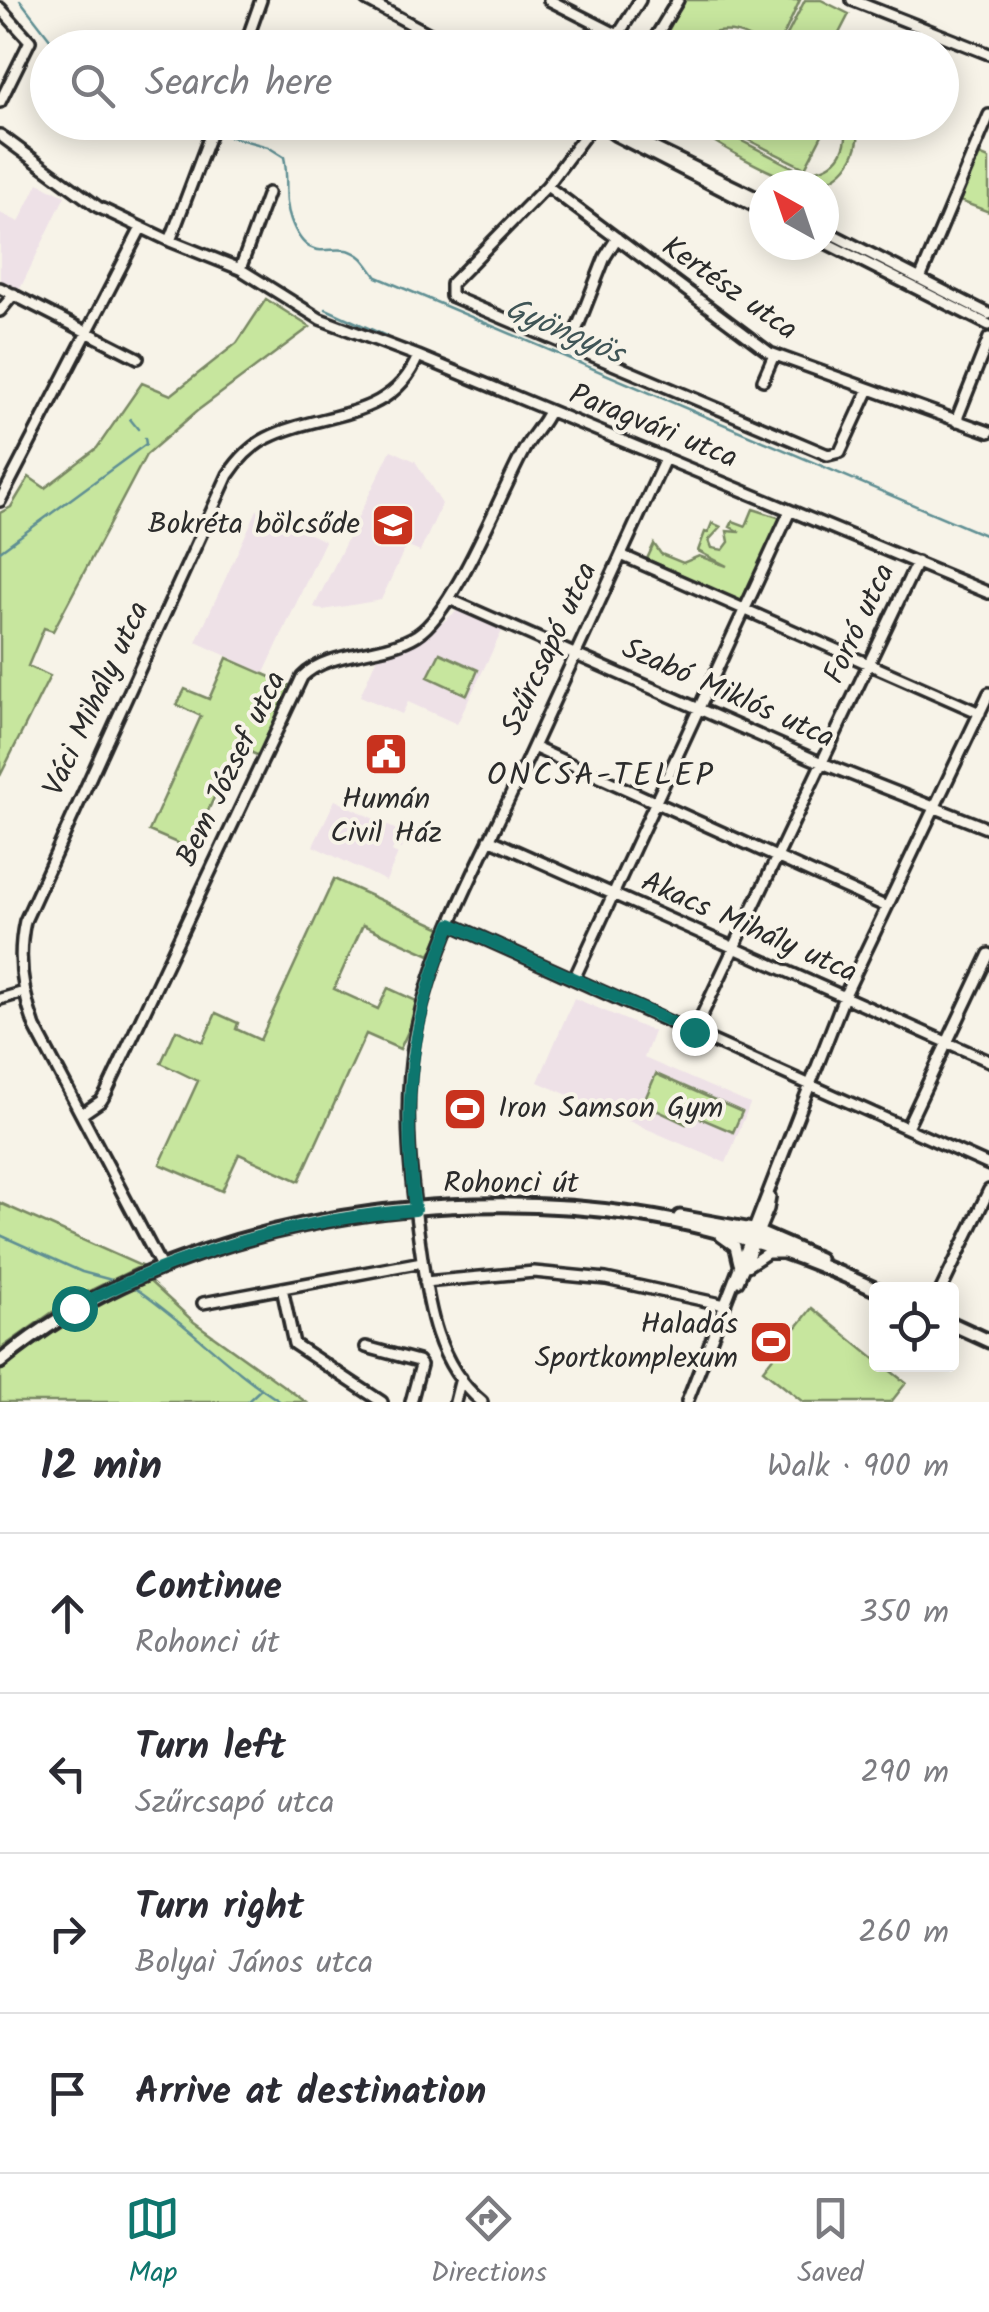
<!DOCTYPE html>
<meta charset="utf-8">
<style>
:root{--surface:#fff;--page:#f2f2f3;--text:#2b2b33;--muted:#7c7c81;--line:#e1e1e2;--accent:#0f766e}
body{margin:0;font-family:Kalam,sans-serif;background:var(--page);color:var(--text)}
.controls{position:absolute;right:30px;bottom:30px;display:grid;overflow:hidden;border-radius:10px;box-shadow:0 5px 25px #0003}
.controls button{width:90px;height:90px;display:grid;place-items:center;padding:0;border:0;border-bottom:2px solid var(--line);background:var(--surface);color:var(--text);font:50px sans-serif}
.compass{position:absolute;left:749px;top:170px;width:90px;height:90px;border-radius:50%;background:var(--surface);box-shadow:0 5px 25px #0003;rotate:320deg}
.stop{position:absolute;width:30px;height:30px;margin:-22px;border:8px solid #0f766e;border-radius:50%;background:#fff}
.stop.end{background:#0f766e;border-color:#fff;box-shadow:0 2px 10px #0008}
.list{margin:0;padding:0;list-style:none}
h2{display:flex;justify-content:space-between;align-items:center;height:130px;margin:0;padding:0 40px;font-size:42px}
h2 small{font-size:32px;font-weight:400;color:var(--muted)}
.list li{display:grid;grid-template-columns:65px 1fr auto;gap:30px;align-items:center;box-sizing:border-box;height:160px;padding:0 40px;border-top:2px solid var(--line)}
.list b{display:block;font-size:38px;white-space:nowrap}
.list p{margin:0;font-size:32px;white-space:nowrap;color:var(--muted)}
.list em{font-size:32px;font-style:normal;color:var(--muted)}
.icon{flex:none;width:55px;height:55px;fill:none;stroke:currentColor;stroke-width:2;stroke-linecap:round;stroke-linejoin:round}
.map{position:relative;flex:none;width:989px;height:1402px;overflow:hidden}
.search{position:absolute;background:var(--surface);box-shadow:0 5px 25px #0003;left:30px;right:30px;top:30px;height:110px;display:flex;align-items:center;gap:25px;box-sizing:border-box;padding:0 35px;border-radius:55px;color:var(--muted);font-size:38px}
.sheet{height:770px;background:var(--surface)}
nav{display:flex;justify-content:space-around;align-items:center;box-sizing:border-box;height:140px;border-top:2px solid var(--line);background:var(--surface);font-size:28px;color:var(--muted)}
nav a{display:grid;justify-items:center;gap:5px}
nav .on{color:var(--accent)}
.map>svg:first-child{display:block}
</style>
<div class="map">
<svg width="989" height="1402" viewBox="0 0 989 1402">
<rect width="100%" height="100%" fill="#f7f3e8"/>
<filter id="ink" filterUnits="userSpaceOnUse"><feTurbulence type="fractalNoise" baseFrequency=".01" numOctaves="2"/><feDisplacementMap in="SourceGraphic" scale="20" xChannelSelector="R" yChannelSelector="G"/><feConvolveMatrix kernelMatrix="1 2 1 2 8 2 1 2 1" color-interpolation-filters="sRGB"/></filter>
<g filter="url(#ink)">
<path fill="#eee1e7" d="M38,183L65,196L20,289L0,280V213L19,222Z
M391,450L415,461L442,504L420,552L406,546L381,600L323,610L314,607Z
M257,510L325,541L264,673L196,642Z
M459,609L503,629L457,724L408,702L402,714L360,696L378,655L404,648L427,635Z
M335,800L407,835L401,849L394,846L392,851L398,854L386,881L313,846Z
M574,998L654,1032L644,1058L750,1104L726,1163L538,1082Z"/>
<path fill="#c7e69e" stroke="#798864" stroke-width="2.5" d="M683,0H800L778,47C767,47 758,42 748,37C723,24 700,36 677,47L664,40Z
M805,0H821L849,14L832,47H781Z
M692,123H707L796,169C828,177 852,154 845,123H858C863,156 839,188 803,183C780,180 706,141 692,123Z
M714,123L828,122V123L805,168Z
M977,154L989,159V212L960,201Z
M266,299L310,327L197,411L146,455L53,631L44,628L28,666L50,676L0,776V513L11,507L29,477L45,488L97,448L142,383L171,395L237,343Z
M753,509L781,518L742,603L647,559L654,544L661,554L683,563L699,556L727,566L698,551L705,532L708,533L712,523L721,527L709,540L712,548L723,550L729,542L727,531L740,532L730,527L733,521L746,526Z
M440,653L478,670L467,695L428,677Z
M227,658L291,686L259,756L237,746L191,849L149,831L201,716L177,705L185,689L209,699Z
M334,879L442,928L430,955L363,925L334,989L378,1009L388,988L421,1003L400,1049L366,1034L299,1181L239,1154L222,1191L160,1164L198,1081L161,1063L176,1030L203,1042L216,1013L238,1023L236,1029L260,1040Z
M656,1074L742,1112L733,1132L691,1114L686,1124L643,1104Z
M0,1203L141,1266L68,1301L0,1349Z
M146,1278L194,1322L306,1402H0V1367L101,1299Z
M812,1308L876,1360V1364L883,1365L906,1383L891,1402H803L763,1370Z"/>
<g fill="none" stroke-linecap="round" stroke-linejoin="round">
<path stroke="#5f8f93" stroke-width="2.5" d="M20,0L57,48
M189,122L206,129
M214,132L268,147L284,157C289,178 283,199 291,220C311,274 336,234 362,258C367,263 372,271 377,277L989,537
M326,309L386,336
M130,419L138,429
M0,551L146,444L145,438
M0,1235L82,1272L119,1282
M132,1286C185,1321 226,1367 281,1402
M247,1402L260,1390"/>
<g stroke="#2b2b2b" stroke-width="16">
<path id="minor" d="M366,0L456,48
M549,0L618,35
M852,0L989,54
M0,8L30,41L0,102
M244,48L261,0
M610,48L640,0
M649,48L678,0
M595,122L547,186L451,284V296L828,455L840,452L869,389
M597,122L615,135L764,211
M601,122L764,201
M0,135L98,207L170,241L240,269L320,319L418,356L989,593
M547,186L770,353L989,432
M824,230L989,314
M170,241L215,122
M824,242L989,325
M240,269L268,193
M920,279L989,115
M0,288L138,358
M0,311L14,294
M570,346L605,257L617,238
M763,380L774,355
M956,421L989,338
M0,501L141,228
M621,555L980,713
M449,599L822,763L989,829
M533,747L887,907
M489,839L989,1061
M451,924L989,1165
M574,979L790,511
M0,999L24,992
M694,1032L917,562
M82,1114L101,1101L106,1093L302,677C328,650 384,656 417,635C455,611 500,494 524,450C531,436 543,425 549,411
M907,1127L989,954
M721,1236L735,1246L739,1263
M747,1266L767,1253H782
M162,1268L35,1027C22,992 17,957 25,921L228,475C238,460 251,446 267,438C320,411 392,422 418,356
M738,1281L768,1209L770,1197
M425,1282L534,1272L606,1279L725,1305
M282,1288L294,1344L382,1402
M941,1290L989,1190
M203,1303L422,1262
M366,1347L418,1361L421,1365L411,1402
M455,1402L461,1378
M482,1402C437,1365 428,1306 421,1252C411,1182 402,1113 414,1042C430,950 478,866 517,782C567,675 616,567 665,459
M687,1402L844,997L989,693"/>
</g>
<g stroke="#2b2b2b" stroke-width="19">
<path id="major" d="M680,1217L752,1230L819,1259
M952,1324L989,1341
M0,1362C166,1224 430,1183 639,1215C721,1227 802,1255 877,1290"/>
</g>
<use href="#minor" stroke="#f7f3e8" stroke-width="9"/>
<use href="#major" stroke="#f7f3e8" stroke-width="11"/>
</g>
</g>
<g fill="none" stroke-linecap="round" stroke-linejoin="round" filter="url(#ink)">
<path stroke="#0f766e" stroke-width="12" d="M74,1308C179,1253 296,1219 415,1210C402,1106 410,1021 451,924L694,1032"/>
</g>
<defs>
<g id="school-square" transform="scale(2.25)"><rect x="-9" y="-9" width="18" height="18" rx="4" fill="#c8321e" stroke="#f7f3e8"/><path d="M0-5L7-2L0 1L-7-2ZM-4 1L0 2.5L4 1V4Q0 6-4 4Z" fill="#fff"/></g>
<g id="civic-square" transform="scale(2.25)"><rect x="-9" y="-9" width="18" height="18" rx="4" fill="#c8321e" stroke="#f7f3e8"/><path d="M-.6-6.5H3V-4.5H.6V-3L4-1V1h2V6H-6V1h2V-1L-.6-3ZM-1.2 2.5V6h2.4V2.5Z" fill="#fff"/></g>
<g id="stadium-square" transform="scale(2.25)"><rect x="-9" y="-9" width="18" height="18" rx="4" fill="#c8321e" stroke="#f7f3e8"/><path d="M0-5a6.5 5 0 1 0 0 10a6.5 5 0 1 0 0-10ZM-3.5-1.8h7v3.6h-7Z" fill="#fff"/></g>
</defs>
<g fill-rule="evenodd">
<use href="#school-square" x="393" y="525"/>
<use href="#civic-square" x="386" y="754"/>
<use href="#stadium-square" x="465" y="1109"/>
<use href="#stadium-square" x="771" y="1342"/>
</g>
<g text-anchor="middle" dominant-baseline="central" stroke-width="8" stroke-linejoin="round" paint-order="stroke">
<g font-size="30" fill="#2b2b2b" stroke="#f7f3e8">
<text transform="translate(729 289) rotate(35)">Kertész utca</text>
<text transform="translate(653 427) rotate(22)">Paragvári utca</text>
<text transform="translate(860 624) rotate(-65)">Forró utca</text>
<text transform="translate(550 649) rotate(-65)">Szűrcsapó utca</text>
<text transform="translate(728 694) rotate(24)">Szabó Miklós utca</text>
<text transform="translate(97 699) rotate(-65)">Váci Mihály utca</text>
<text transform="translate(232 769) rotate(-64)">Bem József utca</text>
<text transform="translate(749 928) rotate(24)">Akacs Mihály utca</text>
<text x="511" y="1184">Rohonci út</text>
</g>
<g font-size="30" fill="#2b2b2b" stroke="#f7f3e8" text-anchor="end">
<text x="360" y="525">Bokréta bölcsőde</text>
<text x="386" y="800" text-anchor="middle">Humán<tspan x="386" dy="34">Civil Ház</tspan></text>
<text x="498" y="1109" text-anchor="start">Iron Samson Gym</text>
<text x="738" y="1325">Haladás<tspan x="738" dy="34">Sportkomplexum</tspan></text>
</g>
<g font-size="32" font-style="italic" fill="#405556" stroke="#f7f3e8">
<text transform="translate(564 332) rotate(23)">Gyöngyös</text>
</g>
<g font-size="32" letter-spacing="2.5" fill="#2b2b2b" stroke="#f7f3e8">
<text x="601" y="776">ONCSA-TELEP</text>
</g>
</g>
</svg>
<div class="controls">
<button><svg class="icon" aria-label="locate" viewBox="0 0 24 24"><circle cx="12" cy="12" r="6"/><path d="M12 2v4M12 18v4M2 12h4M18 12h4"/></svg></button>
</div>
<svg class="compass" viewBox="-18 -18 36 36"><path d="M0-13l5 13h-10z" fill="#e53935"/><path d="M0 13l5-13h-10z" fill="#7c7c81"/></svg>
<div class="stop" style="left:74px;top:1308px"></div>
<div class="stop end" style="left:694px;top:1032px"></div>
<div class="search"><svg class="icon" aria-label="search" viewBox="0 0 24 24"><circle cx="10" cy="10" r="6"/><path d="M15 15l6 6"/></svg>Search here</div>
</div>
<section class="sheet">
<h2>12 min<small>Walk · 900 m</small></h2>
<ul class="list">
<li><svg class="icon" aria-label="ahead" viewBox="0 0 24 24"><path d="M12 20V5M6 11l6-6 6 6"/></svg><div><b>Continue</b><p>Rohonci út</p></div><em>350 m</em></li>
<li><svg class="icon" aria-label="left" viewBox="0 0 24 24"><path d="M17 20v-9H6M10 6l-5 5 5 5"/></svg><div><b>Turn left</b><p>Szűrcsapó utca</p></div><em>290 m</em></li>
<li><svg class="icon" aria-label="right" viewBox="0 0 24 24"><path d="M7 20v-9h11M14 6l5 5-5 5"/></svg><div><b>Turn right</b><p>Bolyai János utca</p></div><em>260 m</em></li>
<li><svg class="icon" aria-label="arrive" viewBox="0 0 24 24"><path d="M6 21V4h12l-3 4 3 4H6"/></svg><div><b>Arrive at destination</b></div></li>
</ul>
</section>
<nav>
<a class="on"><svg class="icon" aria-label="map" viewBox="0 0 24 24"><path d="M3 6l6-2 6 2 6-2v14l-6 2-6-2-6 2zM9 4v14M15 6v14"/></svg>Map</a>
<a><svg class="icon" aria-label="directions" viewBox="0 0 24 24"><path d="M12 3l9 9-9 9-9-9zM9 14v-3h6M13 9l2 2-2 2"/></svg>Directions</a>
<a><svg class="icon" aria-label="saved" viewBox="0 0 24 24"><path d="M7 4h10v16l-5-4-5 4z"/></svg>Saved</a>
</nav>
